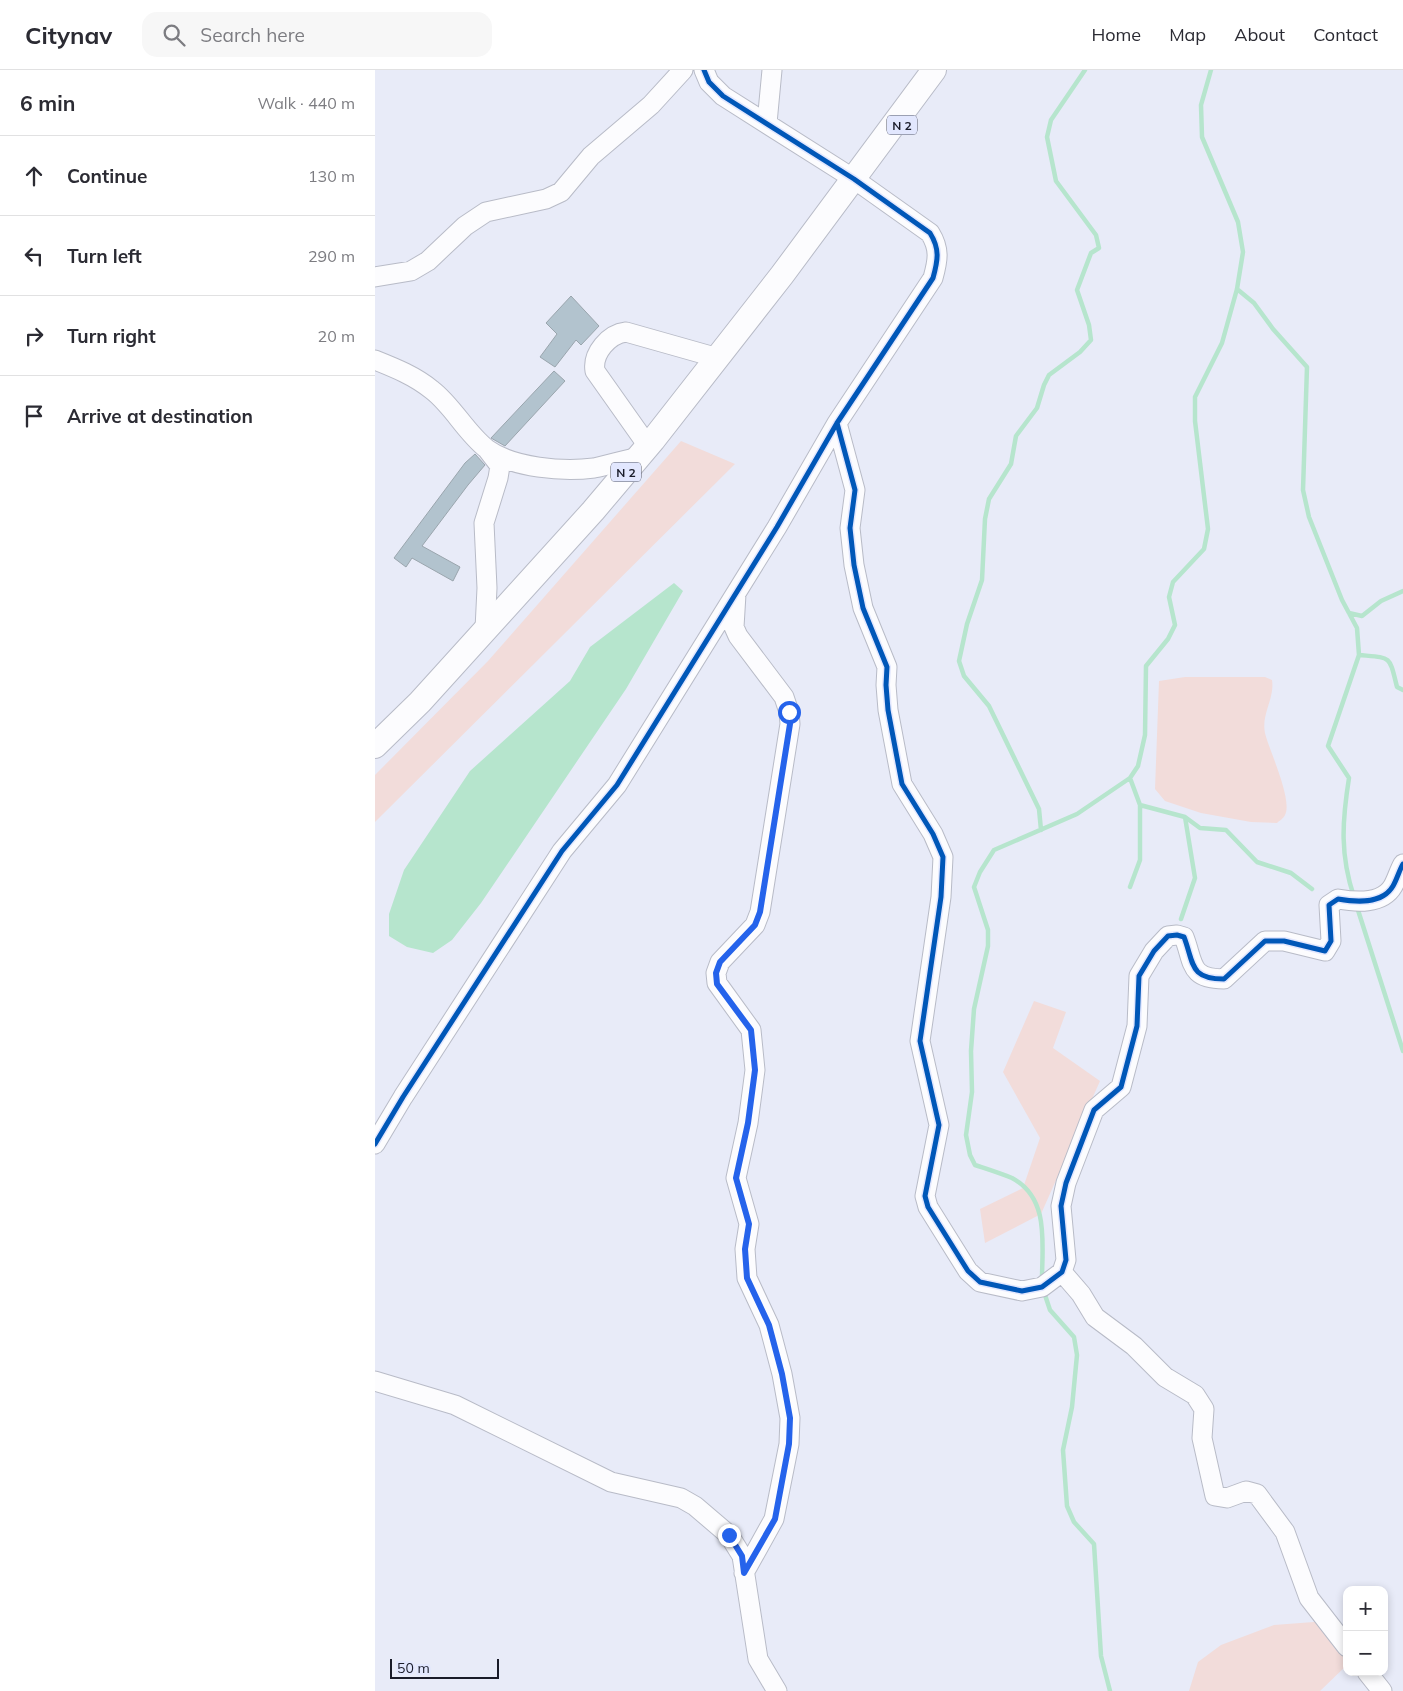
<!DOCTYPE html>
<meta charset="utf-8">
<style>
:root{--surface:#fff;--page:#f7f7f7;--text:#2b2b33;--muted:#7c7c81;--line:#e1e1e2}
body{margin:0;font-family:Mulish,sans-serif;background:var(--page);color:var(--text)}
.controls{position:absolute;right:15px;bottom:15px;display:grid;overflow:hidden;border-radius:10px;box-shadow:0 2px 8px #0003}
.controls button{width:45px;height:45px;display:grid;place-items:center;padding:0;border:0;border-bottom:1px solid var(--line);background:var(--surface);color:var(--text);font:25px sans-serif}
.scale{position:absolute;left:15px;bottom:12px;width:109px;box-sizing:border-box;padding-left:5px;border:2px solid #191b29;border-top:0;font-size:14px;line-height:18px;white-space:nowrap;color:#191b29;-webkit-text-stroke:4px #e2e7fe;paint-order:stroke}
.stop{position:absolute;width:15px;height:15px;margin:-11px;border:4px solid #2563eb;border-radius:50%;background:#fff}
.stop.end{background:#2563eb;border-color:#fff;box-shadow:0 1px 5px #0008}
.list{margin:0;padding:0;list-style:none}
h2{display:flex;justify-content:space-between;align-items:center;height:65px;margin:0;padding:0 20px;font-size:21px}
h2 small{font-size:16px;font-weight:400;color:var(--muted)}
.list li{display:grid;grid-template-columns:32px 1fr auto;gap:15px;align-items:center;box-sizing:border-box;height:80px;padding:0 20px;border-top:1px solid var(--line)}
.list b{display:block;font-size:19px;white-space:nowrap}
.list em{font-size:16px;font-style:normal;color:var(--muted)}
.icon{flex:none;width:28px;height:28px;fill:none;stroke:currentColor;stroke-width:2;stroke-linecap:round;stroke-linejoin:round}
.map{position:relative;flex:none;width:1028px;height:1621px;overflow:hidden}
header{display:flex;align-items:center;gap:30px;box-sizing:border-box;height:70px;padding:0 25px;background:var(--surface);border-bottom:1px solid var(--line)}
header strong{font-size:24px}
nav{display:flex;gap:28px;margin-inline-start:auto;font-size:18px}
.search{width:350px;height:45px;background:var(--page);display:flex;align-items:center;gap:12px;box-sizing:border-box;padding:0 18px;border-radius:15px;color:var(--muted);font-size:19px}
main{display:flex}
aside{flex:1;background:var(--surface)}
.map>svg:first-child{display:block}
</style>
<header>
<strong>Citynav</strong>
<div class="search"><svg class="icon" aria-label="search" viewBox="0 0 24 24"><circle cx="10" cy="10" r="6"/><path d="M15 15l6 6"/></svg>Search here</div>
<nav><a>Home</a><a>Map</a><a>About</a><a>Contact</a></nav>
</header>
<main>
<aside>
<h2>6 min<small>Walk · 440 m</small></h2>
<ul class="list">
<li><svg class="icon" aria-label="ahead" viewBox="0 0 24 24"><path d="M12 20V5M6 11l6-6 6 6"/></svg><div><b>Continue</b></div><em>130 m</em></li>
<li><svg class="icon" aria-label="left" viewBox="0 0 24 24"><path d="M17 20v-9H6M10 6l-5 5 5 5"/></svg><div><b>Turn left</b></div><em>290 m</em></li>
<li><svg class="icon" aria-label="right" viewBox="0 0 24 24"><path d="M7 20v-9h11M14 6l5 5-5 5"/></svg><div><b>Turn right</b></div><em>20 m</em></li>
<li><svg class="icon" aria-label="arrive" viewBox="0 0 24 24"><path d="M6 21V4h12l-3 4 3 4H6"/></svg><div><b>Arrive at destination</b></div></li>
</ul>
</aside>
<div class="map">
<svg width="1028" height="1621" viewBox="0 0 1028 1621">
<rect width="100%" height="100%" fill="#e8ebf8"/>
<path fill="#f2dcda" d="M306,371L360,394L0,752V705L113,591Z
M810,607H890L897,610C900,628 886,644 890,663C894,680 918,730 910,745C909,748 904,751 902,753L876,752L826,743L790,731L780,719L784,611Z
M659,931L691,942L678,978L725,1011L666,1144L610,1173L605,1139L648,1118L665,1068L628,1002Z
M952,1551L972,1577V1595L945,1621H814L823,1592L846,1575L899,1555Z"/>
<path fill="#b6e5cd" d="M299,513L308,521L251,619L106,833L77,870L58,883L32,877L14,866V844L29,800L95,701L195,611L215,577Z"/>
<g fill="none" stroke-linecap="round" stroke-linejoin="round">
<path stroke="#b6e5cd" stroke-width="4.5" d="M862,219L879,233L898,259L932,297L928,420L934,447L967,530L982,558L984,585L953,676L974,708C967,752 965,785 979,827
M974,543L987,546L1006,531L1028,521
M984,585C1017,588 1014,585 1022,617L1028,620
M755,708L765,735L810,747L825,758L851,760L882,792L916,803L937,819
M666,760L664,739L614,636L589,606L584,591L592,554L607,510L610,449L614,429L636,394L641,366L662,338L669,315L674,305L705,282L716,270L714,255L702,220L716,183L724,178L721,165L681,111L672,67L676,50L710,0
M755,817L765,790V735
M982,837L1028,981
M806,849L820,808L810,747
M667,1210C667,1174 675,1128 637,1108C625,1103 612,1099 600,1095L595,1085L591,1065L597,1022L596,981L599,939L613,876V860L599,817L605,802L619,780L702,744L755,708L763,696L770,665L771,596L793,569L800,555L794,527L798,512L829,479L833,459L820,351V327L847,273L862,219L868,182L863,152L827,67L826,35L836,0
M669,1222L675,1240L699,1267L702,1285L697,1337L688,1380L692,1436L699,1452L719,1474L726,1586L735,1621"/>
</g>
<path fill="#b2c3ce" stroke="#9aa5ad" d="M196,226L224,256L206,275L201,270L180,297L165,287L182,264L171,253Z
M179,301L190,311L130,376L116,368Z
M100,384L110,395L93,415L47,476L85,497L78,511L37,488L31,497L19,488L90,393Z"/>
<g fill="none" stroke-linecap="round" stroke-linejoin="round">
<g stroke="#b8bbc7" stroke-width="21">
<path id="minor" d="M392,53L397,0
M0,207L36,201L53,191L90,156L111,142L171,129L186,122L216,86L276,35L308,0
M0,290C20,298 40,306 57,320C78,336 91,363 112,379C138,398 188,402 219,398C234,395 249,390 264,387
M462,353L480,420L475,458L479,495L488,538L512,597L511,615L513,640L527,714L558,764L568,787L566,827L545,971L564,1055L550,1126L553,1137L593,1201L605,1212L647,1221L667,1217L687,1202L691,1190L686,1136L691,1113L719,1040L746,1017L762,956L764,906L779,881L793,866L802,865L809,867C819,893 814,909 849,909L890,871H909L950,881L956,871L954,835L963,829C980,832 1007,835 1018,816C1022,809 1024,801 1028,794
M273,376L220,301C217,283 234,264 251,262L343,288
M361,524L359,557L363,566L409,627L414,642L415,654L385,842L380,855L345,892L341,903L342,913L376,960L380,1000L373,1053L361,1108L374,1154L370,1179L372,1208L394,1255L407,1304L415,1348L414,1374L399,1449L369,1503
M110,559L112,518L109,453L123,408L125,396L112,379
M0,1074L28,1027L187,781L242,715L402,457L462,353L558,208C563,190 565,179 555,163L479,109L348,26L334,12L329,0
M687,1202L706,1224L720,1247L759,1276L790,1307L820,1325L829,1339L827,1368L840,1426L852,1428L871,1421L882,1424L910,1462L934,1528L972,1577
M0,1311L80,1335L236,1412L306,1428L320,1436L354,1465L367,1486L383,1589L402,1621
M992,1602L1007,1621"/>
</g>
<g stroke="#b8bbc7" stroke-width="26">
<path id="major" d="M0,676L45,632L218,441L278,370L407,205L559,0"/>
</g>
<use href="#minor" stroke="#fcfcfe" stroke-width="19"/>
<use href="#major" stroke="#fcfcfe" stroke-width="24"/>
<g stroke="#e2e7fe" stroke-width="8">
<path id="cycleway" d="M462,353L480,420L475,458L479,495L488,538L512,597L511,615L513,640L527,714L558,764L568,787L566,827L545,971L564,1055L550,1126L553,1137L593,1201L605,1212L647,1221L667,1217L687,1202L691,1190L686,1136L691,1113L719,1040L746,1017L762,956L764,906L779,881L793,866L802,865L809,867C819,893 814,909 849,909L890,871H909L950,881L956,871L954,835L963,829C980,832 1007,835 1018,816C1022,809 1024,801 1028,794
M0,1074L28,1027L187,781L242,715L402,457L462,353L558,208C563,190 565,179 555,163L479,109L348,26L334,12L329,0"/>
</g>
<use href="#cycleway" stroke="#0057b8" stroke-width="5"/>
</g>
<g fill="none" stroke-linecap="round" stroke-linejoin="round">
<path stroke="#2563eb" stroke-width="6" d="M354,1465L367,1486L369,1503L400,1449L414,1374L415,1348L407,1304L394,1255L372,1208L370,1179L374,1154L361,1108L373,1053L380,1000L376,960L342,914L341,903L345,892L380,855L385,842L415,654L414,642"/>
</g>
<g text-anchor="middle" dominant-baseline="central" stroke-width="4.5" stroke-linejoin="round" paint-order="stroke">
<g fill="#e2e7fe" stroke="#555869" stroke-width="1">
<rect x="512" y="45.5" width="30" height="19" rx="4"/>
<rect x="236" y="392.5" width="30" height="19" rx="4"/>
</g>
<g font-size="12" font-weight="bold" fill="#191b29">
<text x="527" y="55">N 2</text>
<text x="251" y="402">N 2</text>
</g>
</g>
</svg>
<div class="controls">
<button>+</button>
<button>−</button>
</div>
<div class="scale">50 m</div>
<div class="stop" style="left:414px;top:642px"></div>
<div class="stop end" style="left:354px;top:1465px"></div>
</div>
</main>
